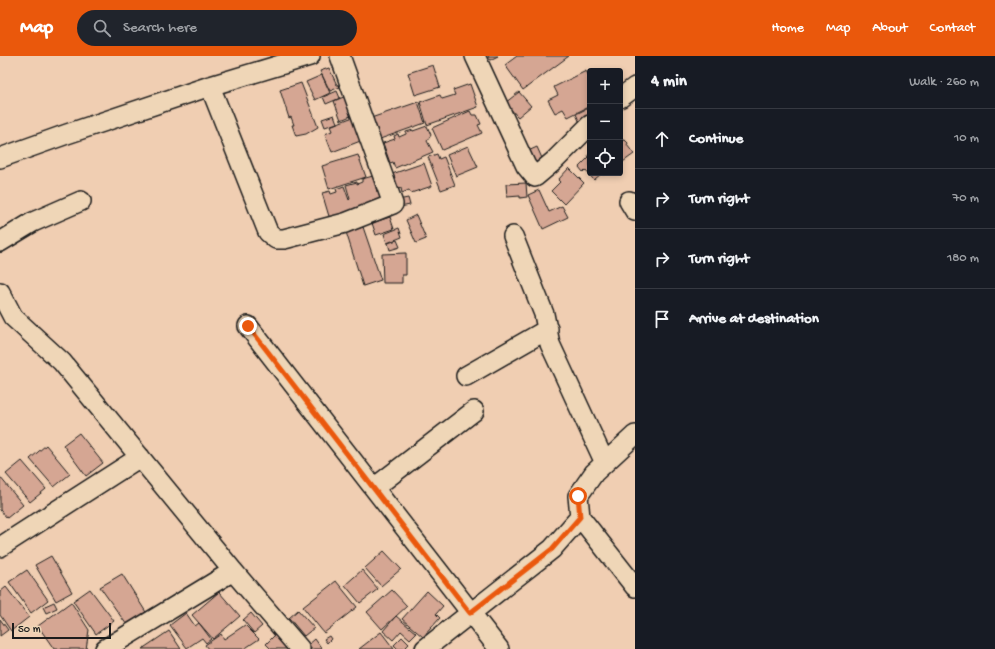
<!DOCTYPE html>
<meta charset="utf-8">
<style>
:root{--surface:#171b24;--page:#20242c;--text:#f1f3f6;--muted:#9ea1a6;--line:#363941;--accent:#ea580c}
body{margin:0;font-family:"Gochi Hand",sans-serif;background:var(--page);color:var(--text)}
.controls{position:absolute;right:12px;top:12px;display:grid;overflow:hidden;border-radius:4px;box-shadow:0 2px 6px #0003}
.controls button{width:36px;height:36px;display:grid;place-items:center;padding:0;border:0;border-bottom:1px solid var(--line);background:var(--surface);color:var(--text);font:20px sans-serif}
.scale{position:absolute;left:12px;bottom:10px;width:99px;box-sizing:border-box;padding-left:4px;border:2px solid #1c1c1c;border-top:0;font-size:11px;line-height:14px;white-space:nowrap;color:#1c1c1c;-webkit-text-stroke:3px #efd6b7;paint-order:stroke}
.stop{position:absolute;width:12px;height:12px;margin:-9px;border:3px solid #ea580c;border-radius:50%;background:#fff}
.stop.end{background:#ea580c;border-color:#fff;box-shadow:0 1px 4px #0008}
.list{margin:0;padding:0;list-style:none}
h2{display:flex;justify-content:space-between;align-items:center;height:52px;margin:0;padding:0 16px;font-size:17px}
h2 small{font-size:13px;font-weight:400;color:var(--muted)}
.list li{display:grid;grid-template-columns:26px 1fr auto;gap:12px;align-items:center;box-sizing:border-box;height:60px;padding:0 16px;border-top:1px solid var(--line)}
.list b{display:block;font-size:15px;white-space:nowrap}
.list em{font-size:13px;font-style:normal;color:var(--muted)}
.icon{flex:none;width:22px;height:22px;fill:none;stroke:currentColor;stroke-width:2;stroke-linecap:round;stroke-linejoin:round}
.map{position:relative;flex:none;width:635px;height:593px;overflow:hidden}
header{display:flex;align-items:center;gap:24px;box-sizing:border-box;height:56px;padding:0 20px;background:var(--accent);color:#fff}
header strong{font-size:19px}
nav{display:flex;gap:22px;margin-inline-start:auto;font-size:14px}
.search{width:280px;height:36px;background:var(--page);display:flex;align-items:center;gap:10px;box-sizing:border-box;padding:0 14px;border-radius:22px;color:var(--muted);font-size:15px}
main{display:flex}
aside{flex:1;background:var(--surface)}
.map>svg:first-child{display:block}
</style>
<header>
<strong>Map</strong>
<div class="search"><svg class="icon" aria-label="search" viewBox="0 0 24 24"><circle cx="10" cy="10" r="6"/><path d="M15 15l6 6"/></svg>Search here</div>
<nav><a>Home</a><a>Map</a><a>About</a><a>Contact</a></nav>
</header>
<main>
<div class="map">
<svg width="635" height="593" viewBox="0 0 635 593">
<rect width="100%" height="100%" fill="#f0ceb2"/>
<filter id="ink" filterUnits="userSpaceOnUse"><feTurbulence type="fractalNoise" baseFrequency=".025" numOctaves="2"/><feDisplacementMap in="SourceGraphic" scale="8" xChannelSelector="R" yChannelSelector="G"/><feConvolveMatrix kernelMatrix="1 2 1 2 8 2 1 2 1" color-interpolation-filters="sRGB"/></filter>
<g filter="url(#ink)">
<path fill="#d5a693" stroke="#1c1c1c" d="M488,0H498L490,4Z
M517,0H569L523,34L505,9Z
M433,9L440,31L415,39L408,17Z
M329,12L337,29H339L340,31L330,35L320,15Z
M586,15L590,22V50L568,61L563,53L555,57L548,44L558,39L554,31Z
M322,19L330,37L315,44L306,26Z
M301,27L318,71L306,78L296,80L292,69H294L291,61L289,62L280,34Z
M470,28L478,51L427,69L420,46L440,39L442,43L455,39L453,34Z
M337,35L340,42L326,48L323,41Z
M519,36L531,50L518,61L505,47Z
M346,40L353,59L341,64L334,45Z
M418,46L425,67L380,83L376,70L371,72L368,63Z
M588,52L590,57V62L580,67L576,58Z
M470,55L472,59H477L481,68L478,69L482,77L442,94L432,72Z
M334,59L337,67L325,71L322,63Z
M353,61L363,84L332,96L325,78L332,75L330,70Z
M427,70L431,79L427,85L433,96L395,112L393,106L390,107L383,87L395,83L394,80L398,78L399,81L406,78V76L413,74V75Z
M620,80L624,85L625,84L628,87L627,89L634,98L620,108Z
M468,90L478,111L456,120L447,99Z
M537,91L545,109L534,114L526,96Z
M437,98L439,103L444,101L455,129L441,134L428,101Z
M590,98V117H606L603,119L602,117L594,124L585,114L583,116L579,111L589,101L588,99Z
M358,99L366,121L329,133L322,110Z
M424,107L432,130L411,137L409,134L402,137L401,132L394,134L392,118Z
M569,112L584,127L564,148L551,135L560,126L558,124Z
M373,120L377,136L383,134L385,144L343,157L345,163L331,167L322,137L330,135L331,138L337,136L336,133L344,130L349,144L350,143L346,129L357,126V128L362,126V123Z
M526,127L527,141L520,142V140L507,141L506,128Z
M539,134L549,156L562,150L568,161L543,173L528,139Z
M408,142L410,149L400,151L398,144Z
M416,159L426,183L416,187L406,164Z
M390,161L394,173L376,179L372,167Z
M363,171L381,224L363,230L346,176Z
M399,172L402,181L387,187L384,178Z
M397,184L400,191L390,194L388,187Z
M406,197V219H402V227H383L382,198Z
M79,377L103,407L86,420L63,389Z
M46,389L70,418L54,431L30,403Z
M22,405L46,433L30,446L6,418Z
M0,421L23,449L7,462L0,454Z
M384,495L401,513L381,530L365,512Z
M51,500L72,536L56,545L35,509Z
M27,514L48,544L31,557L9,526Z
M362,514L378,533L360,547L345,529Z
M122,518L149,561L129,572L100,531Z
M336,525L357,551L324,577L303,551Z
M6,531L29,561L11,575L0,559V536Z
M90,533L114,565L96,578L73,545Z
M392,534L407,550L382,573L367,556Z
M427,535L443,550L436,558L440,562L423,581L402,563Z
M219,536L240,560L213,583L192,559Z
M54,546L57,552L46,557L43,551Z
M71,546L89,574L86,593H54L38,570Z
M298,554L314,572L304,580L289,562Z
M186,557L195,570L199,567L211,583L206,587L202,582L187,592L170,569Z
M251,557L262,570L254,577L243,564Z
M396,560L416,577L410,583L401,575L393,584L383,575Z
M0,563L8,574L0,580Z
M245,569L259,583L244,593H208L205,589L221,578L224,583Z
M169,575L181,593H142Z
M381,576L394,593H359Z
M275,579L288,593H271L266,588Z
M329,580L331,583L327,587L324,583Z
M402,581L409,588L404,593H398L394,589Z
M315,583L322,593H309L307,590Z"/>
<g fill="none" stroke-linecap="round" stroke-linejoin="round">
<g stroke="#1c1c1c" stroke-width="22">
<path id="minor" d="M475,0L526,110L535,121L554,105L590,69
M210,30L268,176L276,183H284L345,167L393,148L340,0
M620,42L635,31
M0,102L67,78L210,30L310,0
M629,145L635,155
M513,180L544,258L550,288L605,407
M0,186L33,166L81,145
M0,236L13,261L62,306L233,515L300,593
M248,270L499,593
M466,320L548,273
M635,379L594,417L578,440L580,461L635,531
M374,432L474,355
M0,491L140,401
M105,593L233,515
M425,593L552,493L580,461"/>
</g>
<use href="#minor" stroke="#efd6b7" stroke-width="19"/>
</g>
</g>
<g fill="none" stroke-linecap="round" stroke-linejoin="round" filter="url(#ink)">
<path stroke="#ea580c" stroke-width="5" d="M248,270L470,557L552,493L580,461L578,440"/>
</g>
</svg>
<div class="controls">
<button>+</button>
<button>−</button>
<button><svg class="icon" aria-label="locate" viewBox="0 0 24 24"><circle cx="12" cy="12" r="6"/><path d="M12 2v4M12 18v4M2 12h4M18 12h4"/></svg></button>
</div>
<div class="scale">50 m</div>
<div class="stop" style="left:578px;top:440px"></div>
<div class="stop end" style="left:248px;top:270px"></div>
</div>
<aside>
<h2>4 min<small>Walk · 260 m</small></h2>
<ul class="list">
<li><svg class="icon" aria-label="ahead" viewBox="0 0 24 24"><path d="M12 20V5M6 11l6-6 6 6"/></svg><div><b>Continue</b></div><em>10 m</em></li>
<li><svg class="icon" aria-label="right" viewBox="0 0 24 24"><path d="M7 20v-9h11M14 6l5 5-5 5"/></svg><div><b>Turn right</b></div><em>70 m</em></li>
<li><svg class="icon" aria-label="right" viewBox="0 0 24 24"><path d="M7 20v-9h11M14 6l5 5-5 5"/></svg><div><b>Turn right</b></div><em>180 m</em></li>
<li><svg class="icon" aria-label="arrive" viewBox="0 0 24 24"><path d="M6 21V4h12l-3 4 3 4H6"/></svg><div><b>Arrive at destination</b></div></li>
</ul>
</aside>
</main>
